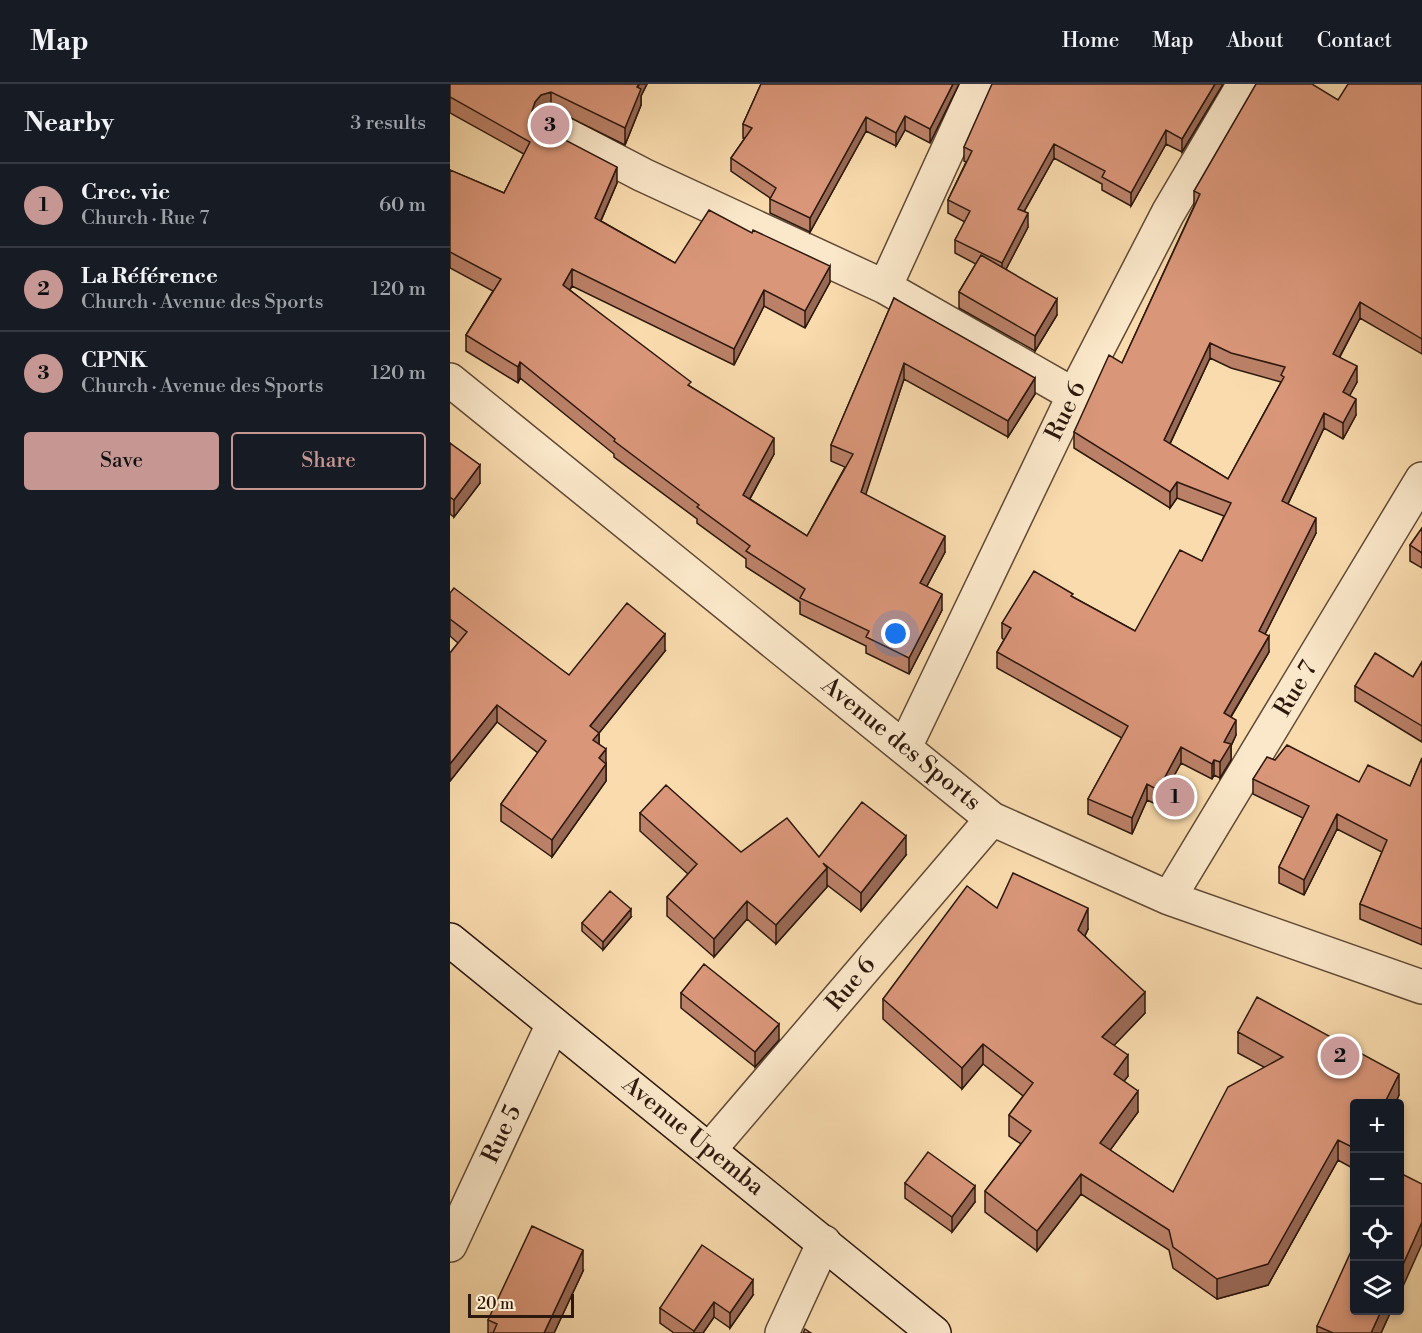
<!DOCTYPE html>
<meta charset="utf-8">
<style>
:root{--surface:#171b24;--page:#242831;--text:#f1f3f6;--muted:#9ea1a6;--line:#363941;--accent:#c59692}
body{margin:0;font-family:"Libre Bodoni",serif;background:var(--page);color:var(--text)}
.controls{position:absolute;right:18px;bottom:18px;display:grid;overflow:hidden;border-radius:6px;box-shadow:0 3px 9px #0003}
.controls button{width:54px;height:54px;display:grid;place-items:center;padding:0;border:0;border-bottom:2px solid var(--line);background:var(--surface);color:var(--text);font:30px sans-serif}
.scale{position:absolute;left:18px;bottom:15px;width:106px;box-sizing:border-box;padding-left:6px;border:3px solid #2d180e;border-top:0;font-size:16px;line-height:21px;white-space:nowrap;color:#2d180e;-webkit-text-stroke:4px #fbe8ca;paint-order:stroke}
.you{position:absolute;left:446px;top:550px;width:21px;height:21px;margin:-15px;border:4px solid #fff;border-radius:50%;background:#1a73e8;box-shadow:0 0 0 9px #1a73e833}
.badge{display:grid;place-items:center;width:39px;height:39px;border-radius:50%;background:var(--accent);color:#111;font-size:20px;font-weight:700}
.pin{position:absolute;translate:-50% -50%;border:3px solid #fff;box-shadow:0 2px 6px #0006}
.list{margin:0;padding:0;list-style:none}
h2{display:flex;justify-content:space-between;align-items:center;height:78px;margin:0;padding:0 24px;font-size:26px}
h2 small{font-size:20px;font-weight:400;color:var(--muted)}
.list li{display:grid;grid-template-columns:39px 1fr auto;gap:18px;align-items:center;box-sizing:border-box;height:84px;padding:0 24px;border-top:2px solid var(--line)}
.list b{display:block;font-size:22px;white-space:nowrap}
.list p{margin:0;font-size:20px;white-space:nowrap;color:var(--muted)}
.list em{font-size:20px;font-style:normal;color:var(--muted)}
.actions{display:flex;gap:12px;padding:18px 24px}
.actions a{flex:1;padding:14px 0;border:2px solid var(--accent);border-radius:6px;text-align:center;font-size:21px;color:var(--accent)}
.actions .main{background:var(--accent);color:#111}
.icon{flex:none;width:33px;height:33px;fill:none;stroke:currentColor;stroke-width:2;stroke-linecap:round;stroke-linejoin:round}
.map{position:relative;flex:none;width:972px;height:1249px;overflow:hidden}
header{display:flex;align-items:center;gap:36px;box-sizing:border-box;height:84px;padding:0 30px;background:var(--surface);border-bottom:2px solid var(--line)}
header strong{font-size:28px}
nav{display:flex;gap:33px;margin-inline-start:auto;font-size:21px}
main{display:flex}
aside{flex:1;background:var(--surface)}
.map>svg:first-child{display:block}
</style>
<header>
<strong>Map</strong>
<nav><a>Home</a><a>Map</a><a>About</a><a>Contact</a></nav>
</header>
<main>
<aside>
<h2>Nearby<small>3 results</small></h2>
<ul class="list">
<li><span class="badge">1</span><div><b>Crec. vie</b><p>Church · Rue 7</p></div><em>60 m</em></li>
<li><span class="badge">2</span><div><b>La Référence</b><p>Church · Avenue des Sports</p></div><em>120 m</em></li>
<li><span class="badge">3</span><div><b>CPNK</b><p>Church · Avenue des Sports</p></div><em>120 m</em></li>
</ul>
<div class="actions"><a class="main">Save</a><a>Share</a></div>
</aside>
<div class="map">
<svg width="972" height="1249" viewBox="0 0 972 1249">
<rect width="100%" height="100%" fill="#f9dbad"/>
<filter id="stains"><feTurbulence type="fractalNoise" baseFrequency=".00333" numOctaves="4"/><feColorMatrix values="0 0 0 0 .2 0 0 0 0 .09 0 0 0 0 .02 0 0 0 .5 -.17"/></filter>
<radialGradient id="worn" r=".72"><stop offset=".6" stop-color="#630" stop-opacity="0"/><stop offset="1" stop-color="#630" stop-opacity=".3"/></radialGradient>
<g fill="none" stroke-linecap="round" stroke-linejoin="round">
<g stroke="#604936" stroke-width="36">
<path id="street" d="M101,43L193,91L435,203L624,311
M435,203L528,0
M0,296L542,735L719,814L972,903
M455,663L624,311L718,129L794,0
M719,814L972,395
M260,1065L542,735
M0,1161L103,940
M332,1249L374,1158"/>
</g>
<g stroke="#2d180e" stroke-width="36">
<path id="secondary" d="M0,856L484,1249"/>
</g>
<use href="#street" stroke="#fbe8ca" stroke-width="33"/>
<use href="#secondary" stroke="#fbe8ca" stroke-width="33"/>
</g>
<path fill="#bb8168" stroke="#2d180e" stroke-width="1.5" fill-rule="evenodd" d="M0,0H197L191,12V21L175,61L101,24L91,27L85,34V36L92,44L167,99L151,137L225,179L380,198L355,244L314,222L284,281L122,202L120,206L324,370L300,415L357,452L395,383L381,377V361L444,214L585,310L558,353L454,295L415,411L495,468L477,502L492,526L459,590L416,569V562L350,530V518L296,483V475L247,439V435L164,373V370L70,294L68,299L16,267V251L43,207L0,184V86L54,109L74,70L0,29Z
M311,0H509L480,59L455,46L446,62L416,47L360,148L320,129V114L281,87V74L295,54H293V40Z
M773,0L732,68L716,60L681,122L652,106V100L604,74L574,128L578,143L556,185L607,231L585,267L509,224V208L526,180L505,169V156L515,138L498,129V116L516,78L514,77V63Z
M972,0V270L910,234L890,273L907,298L899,312L906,331L893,355L874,344L838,420L866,449L815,550L819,568L781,633L786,651L781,662V676L770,694L764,691L762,695L731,679L708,721L697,716L682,750L638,730V715L672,654L547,584V568L554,556L552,554V539L623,513L685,547L752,477L774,432L727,414L720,424L624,364V348L672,279L744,122V107L888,16ZM760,274L781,284L831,298L778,395L720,360Z
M0,359L30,399L4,433L0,430Z
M972,444V484L960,477V461Z
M0,509L119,591L215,567L149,649V660L156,679V697L102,773L51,737V720L88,669L47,638L0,697V569L8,559L0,552Z
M972,578V658L905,617V602L963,593Z
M972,674V861L910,835V820L932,768L887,745L854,811L829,799V783L853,734L803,710V695L825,676L909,698L960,702Z
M190,729L291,768L369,773L456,771L411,827L377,801V803L326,860L297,835L264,873L217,832V813L238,790L190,747Z
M547,824L638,845L635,852L695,929L664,961L678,992L674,997L688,1028L660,1066L723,1108L814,983L788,969V948L949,1011L945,1020H904V1085L888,1076L818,1201L767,1215L723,1184L719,1166L631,1110L587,1167L535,1128V1107L571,1060L559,1052V1031L573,1012L533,980L512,1005L433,935V915Z
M181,833L153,866L132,847V839Z
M231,909L329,956L305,983L231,924Z
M455,1099L525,1118L502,1148L455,1114Z
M133,1187L104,1249H38V1236Z
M303,1211L280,1244L264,1233L253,1249H224L210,1239V1224Z
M904,1227H941L931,1249H867V1242Z"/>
<path fill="#986955" stroke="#2d180e" stroke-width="1.5" d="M189,0H197L191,12V21L175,61V44Z
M503,0H509L480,59V45Z
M765,0H773L732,68V55Z
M101,8V24L91,27L85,34L82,43V27L85,18L91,11Z
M455,32V46L446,62V49Z
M416,33V47L360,148V134Z
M716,46V60L681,122V109Z
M604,60V74L568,138V125Z
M167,83V99L145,150V134Z
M578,129V143L552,193V179Z
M380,182V198L355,244V227Z
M122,185V202L113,217V201Z
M314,206V222L284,281V265Z
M607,215V231L585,267V252Z
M910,218V234L883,285V270Z
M760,259V274L714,372V356Z
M70,278V294L68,299V283Z
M454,279V295L411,425V408Z
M907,282V298L893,324V308Z
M585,294V310L558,353V337Z
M906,315V331L893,355V339Z
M874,329V344L832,432V417Z
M324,354V370L293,427V411Z
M30,381V399L4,433V416Z
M727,398V414L720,424V408Z
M866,434V449L809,562V547Z
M495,452V468L470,515V499Z
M492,510V526L459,590V574Z
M215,550V567L149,649V666L143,673L140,642Z
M819,552V568L774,644V629Z
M47,621V638L0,697V680Z
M786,636V651L781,662V676L770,694V678L774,658Z
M731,663V679L708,721V706Z
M156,665V697L102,773V756L149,674Z
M764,676V691L762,695V680Z
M697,700V716L682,750V734Z
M887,730V745L854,811V796Z
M456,752V771L411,827V809Z
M377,784V803L326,860V841Z
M297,817V835L264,873V855Z
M638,824V845L628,866V846Z
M181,825V833L153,866V858Z
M695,908V929L652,974V953Z
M329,940V956L305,983V968Z
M533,960V980L512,1005V984Z
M678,971V992L664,1010V990Z
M949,990V1011L945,1020H934Z
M688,1007V1028L650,1080V1059Z
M888,1056V1076L818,1201L767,1215V1195Z
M631,1090V1110L587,1167V1147Z
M525,1102V1118L502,1148V1133Z
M972,1138V1160L950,1209V1187Z
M133,1166V1187L104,1249H94Z
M303,1196V1211L280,1244V1229Z
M264,1218V1233L253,1249H244V1247Z
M931,1227H941L931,1249H921Z"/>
<path fill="#d99679" stroke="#2d180e" stroke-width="1.5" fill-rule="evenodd" d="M0,0H189L187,3L191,5L175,44L101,8L91,11L85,18L82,27L85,36L92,44L167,83L145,134L225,179L259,126L302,149L303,146L380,182L355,227L314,206L284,265L122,185L113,201L241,298L238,301L324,354L293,411L357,452L403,370L381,361L444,214L585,294L558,337L454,279L411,408L495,452L470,499L492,510L459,574L416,553L419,547L350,514L355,505L296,467L300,462L247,423L249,421L164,357L165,355L70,278L68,283L16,251L51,195L0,168V86L54,109L80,58L0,13Z
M311,0H503L480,45L455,32L446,49L416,33L360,134L320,115L326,104L281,74L302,44L293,40Z
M542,0H765L732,55L716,46L681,109L652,93L655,87L604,60L568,125L578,129L552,179L505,156L520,127L498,116L522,67L514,63Z
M806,0H862L888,16L898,0H972V255L910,218L883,270L907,282L893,308L906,315L893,339L874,329L832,417L866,434L809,547L819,552L774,629L786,636L774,658L781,660L770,678L764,676L762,680L731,663L708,706L697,700L682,734L638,715L678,642L547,568L561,544L552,539L584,487L623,510L621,512L685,547L730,466L752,477L781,419L727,398L720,408L624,348L659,271L672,279L750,110L744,107ZM760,259L781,269L835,283L831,291L834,293L778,395L714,356Z
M531,171L607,215L585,252L509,208Z
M0,359L30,381L4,416L0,413Z
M972,444V469L960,461Z
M4,504L119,591L177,519L215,550L140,642L149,649L143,656L156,665L149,674L156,680L102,756L51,720L96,657L47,621L0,680V569L17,548L0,535V509Z
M925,569L963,593L972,578V642L905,602Z
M837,661L909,698L918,681L960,702L972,674V845L910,820L937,756L887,730L854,796L829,783L859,722L803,695L817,673L825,676Z
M216,701L291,768L337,734L369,773L412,718L456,752L411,809L373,779L377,784L326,841L297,817L264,855L217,813L247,780L190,729Z
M563,789L638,824L628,846L695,908L652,953L678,971L664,990L688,1007L650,1059L723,1108L778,1003L833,973L788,948L807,913L949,990L934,1020H904V1064L888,1056L818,1180L767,1195L723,1163L719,1146L631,1090L587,1147L535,1107L581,1047L559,1031L583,999L533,960L512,984L433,915L517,802L547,824Z
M160,807L181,825L153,858L132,839Z
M254,880L329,940L305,968L231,909Z
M478,1068L525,1102L502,1133L455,1099Z
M950,1089L972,1100V1138L950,1187Z
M82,1142L133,1166L94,1249H43L47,1240L38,1236Z
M252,1161L303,1196L280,1229L264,1218L244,1247L210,1224Z
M904,1161V1227H931L921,1249H883L867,1242Z
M355,1245L361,1249H353Z"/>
<g text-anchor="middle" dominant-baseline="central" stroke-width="4.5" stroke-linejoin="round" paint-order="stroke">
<g font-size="24" fill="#2d180e" stroke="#fbe8ca">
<text transform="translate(616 327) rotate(-64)">Rue 6</text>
<text transform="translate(846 605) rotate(-59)">Rue 7</text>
<text transform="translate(451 660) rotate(39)">Avenue des Sports</text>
<text transform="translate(401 900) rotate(-50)">Rue 6</text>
<text transform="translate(52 1050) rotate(-65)">Rue 5</text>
<text transform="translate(243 1052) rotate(39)">Avenue Upemba</text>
</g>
</g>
<rect width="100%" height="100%" filter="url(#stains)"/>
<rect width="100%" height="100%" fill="url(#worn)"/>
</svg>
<div class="controls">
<button>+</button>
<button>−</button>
<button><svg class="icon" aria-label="locate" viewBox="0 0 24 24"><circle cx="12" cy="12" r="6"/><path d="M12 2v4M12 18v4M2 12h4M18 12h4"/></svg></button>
<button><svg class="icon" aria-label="layers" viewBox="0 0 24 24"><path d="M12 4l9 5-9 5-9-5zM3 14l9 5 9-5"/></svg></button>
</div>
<div class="scale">20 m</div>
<div class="you"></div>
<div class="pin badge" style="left:725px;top:713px">1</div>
<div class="pin badge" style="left:890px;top:972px">2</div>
<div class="pin badge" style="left:100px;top:41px">3</div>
</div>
</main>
